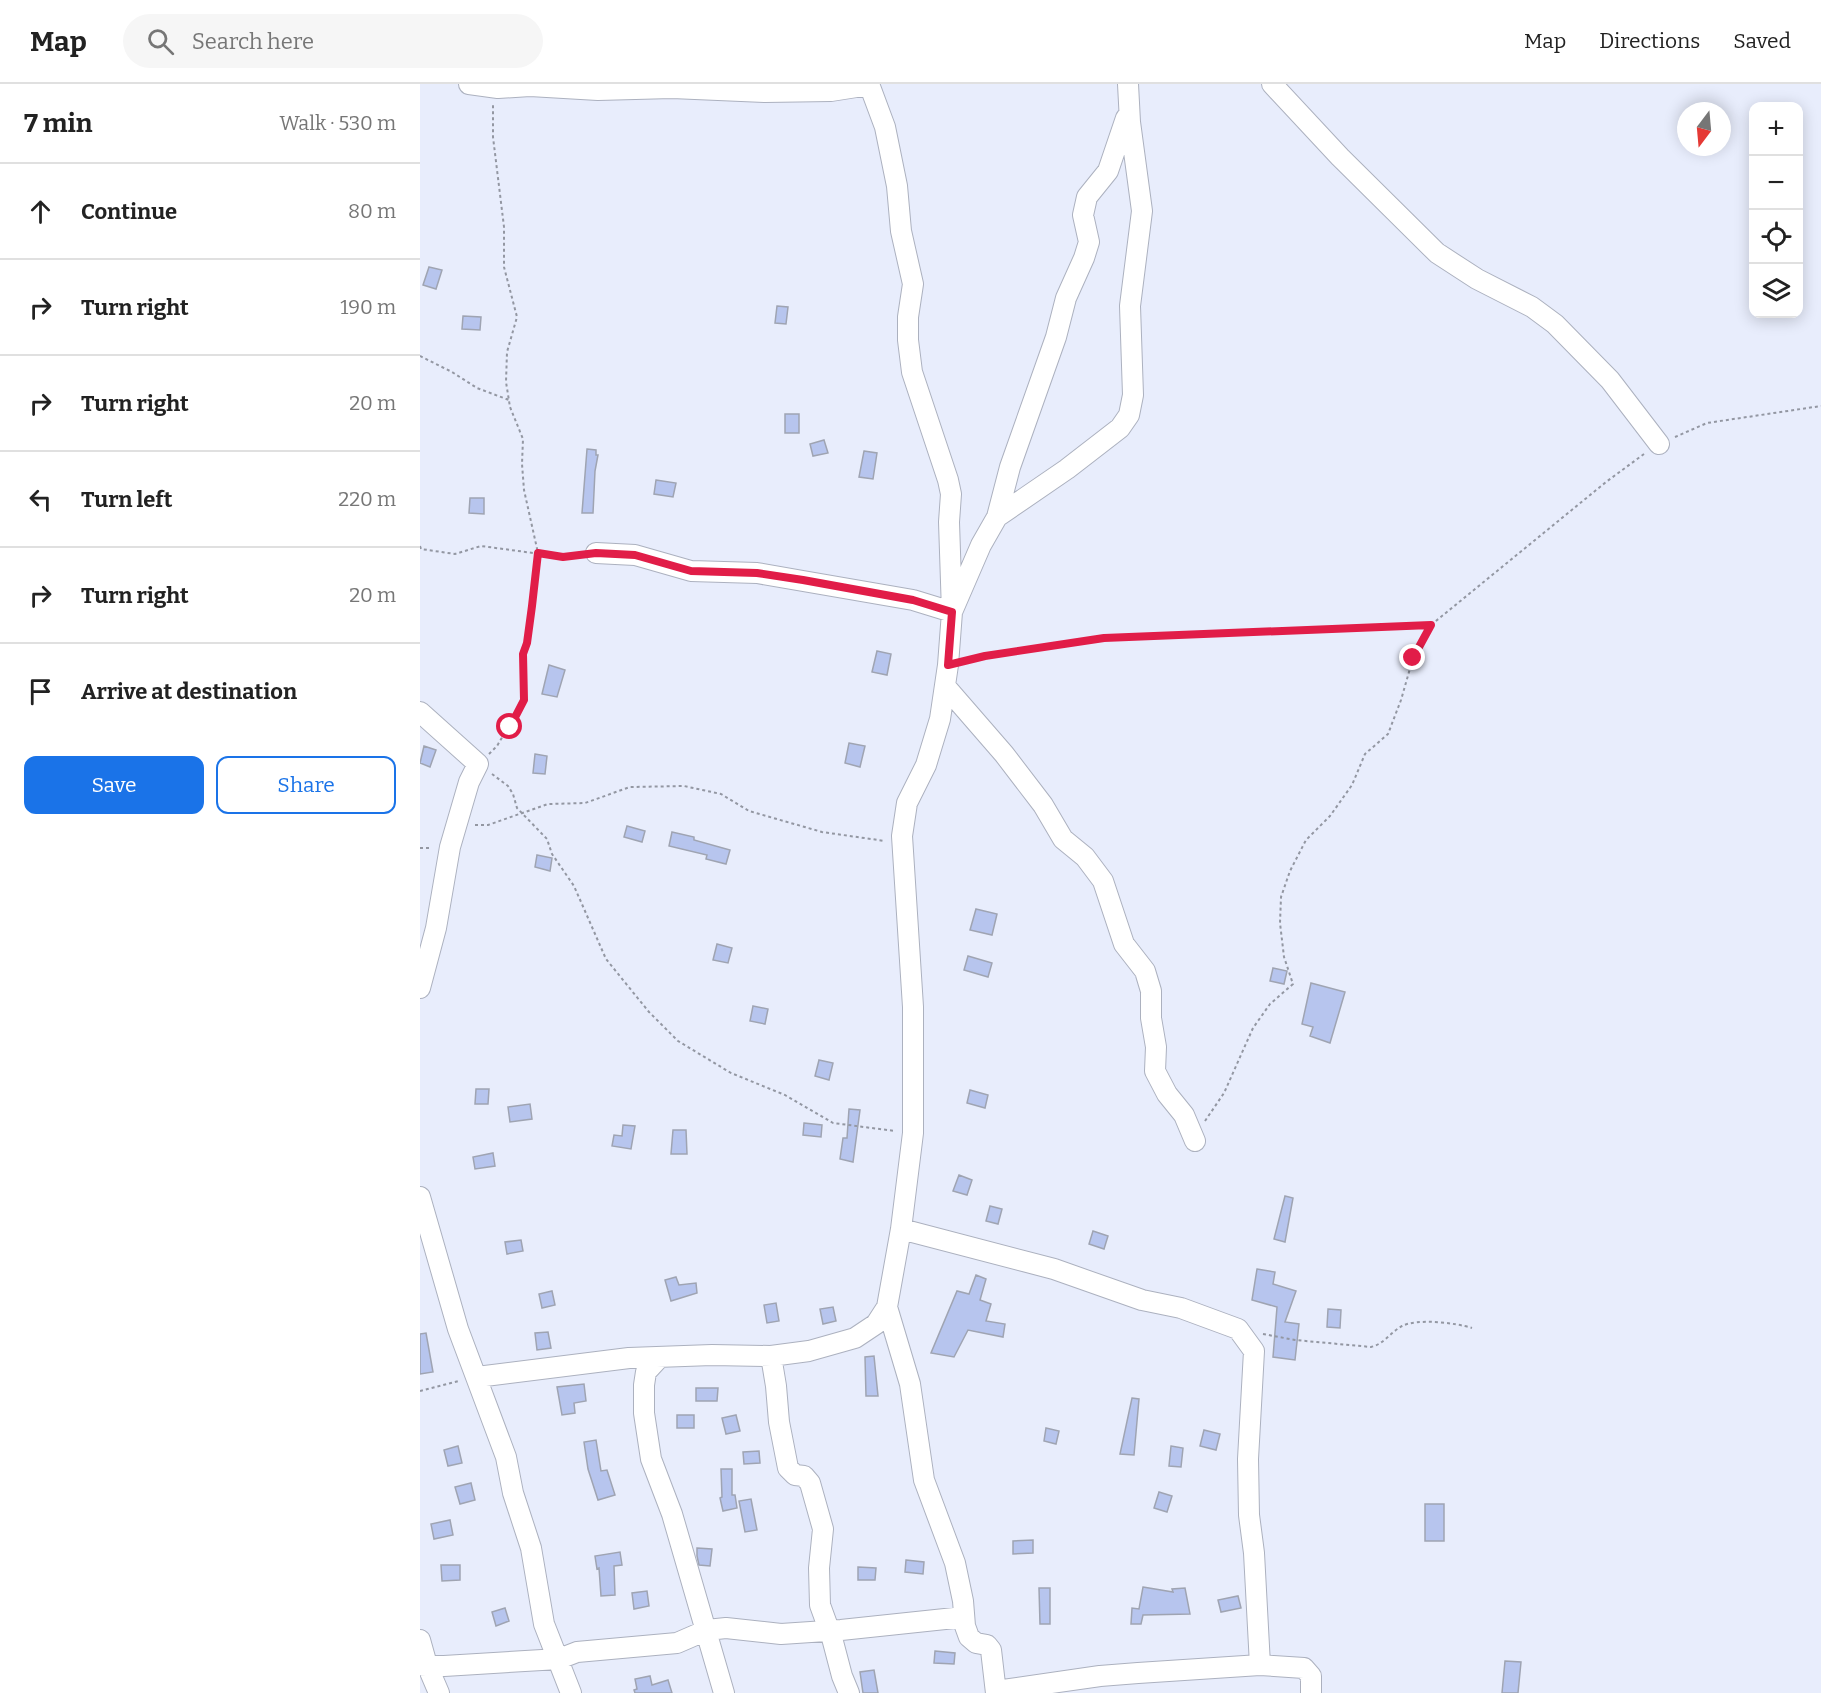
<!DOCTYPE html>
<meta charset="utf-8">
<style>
:root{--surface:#fff;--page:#f6f6f6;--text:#222;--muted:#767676;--line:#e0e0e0;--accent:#1a73e8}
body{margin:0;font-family:Bitter,serif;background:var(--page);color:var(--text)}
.controls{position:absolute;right:18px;top:18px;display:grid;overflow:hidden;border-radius:12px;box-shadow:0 3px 15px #0003}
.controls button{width:54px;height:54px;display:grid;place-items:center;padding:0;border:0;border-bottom:2px solid var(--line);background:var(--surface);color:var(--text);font:30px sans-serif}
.compass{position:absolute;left:1257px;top:18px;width:54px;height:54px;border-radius:50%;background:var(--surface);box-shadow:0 3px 15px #0003;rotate:196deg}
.stop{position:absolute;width:18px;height:18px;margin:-14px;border:4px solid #e11d48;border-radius:50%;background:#fff}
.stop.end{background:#e11d48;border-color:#fff;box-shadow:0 2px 6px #0008}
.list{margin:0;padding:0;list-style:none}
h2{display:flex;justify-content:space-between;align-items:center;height:78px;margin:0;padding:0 24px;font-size:26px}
h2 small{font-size:20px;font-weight:400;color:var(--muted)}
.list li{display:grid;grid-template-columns:39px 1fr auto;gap:18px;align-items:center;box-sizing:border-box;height:96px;padding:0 24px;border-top:2px solid var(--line)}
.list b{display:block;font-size:22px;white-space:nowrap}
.list em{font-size:20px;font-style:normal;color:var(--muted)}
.actions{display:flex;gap:12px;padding:18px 24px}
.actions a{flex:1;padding:14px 0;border:2px solid var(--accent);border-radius:12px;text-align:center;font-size:21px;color:var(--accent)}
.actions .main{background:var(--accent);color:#fff}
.icon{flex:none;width:33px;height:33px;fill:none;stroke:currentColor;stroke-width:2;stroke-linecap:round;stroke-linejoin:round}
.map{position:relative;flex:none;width:1401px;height:1609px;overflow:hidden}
header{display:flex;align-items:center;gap:36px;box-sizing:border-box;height:84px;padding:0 30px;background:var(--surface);border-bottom:2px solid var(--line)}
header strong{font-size:28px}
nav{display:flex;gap:33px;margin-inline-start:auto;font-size:21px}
.search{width:420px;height:54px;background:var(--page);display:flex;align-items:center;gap:15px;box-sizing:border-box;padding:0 21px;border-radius:33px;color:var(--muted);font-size:22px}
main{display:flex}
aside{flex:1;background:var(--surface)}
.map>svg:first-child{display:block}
</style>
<header>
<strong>Map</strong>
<div class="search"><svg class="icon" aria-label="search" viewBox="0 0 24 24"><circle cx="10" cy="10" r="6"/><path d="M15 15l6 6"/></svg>Search here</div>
<nav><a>Map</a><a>Directions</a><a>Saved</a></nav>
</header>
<main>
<aside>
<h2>7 min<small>Walk · 530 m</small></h2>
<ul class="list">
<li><svg class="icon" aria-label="ahead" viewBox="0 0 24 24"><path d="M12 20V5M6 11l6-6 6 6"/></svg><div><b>Continue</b></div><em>80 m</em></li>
<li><svg class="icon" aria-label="right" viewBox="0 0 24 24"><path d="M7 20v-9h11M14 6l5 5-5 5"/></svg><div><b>Turn right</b></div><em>190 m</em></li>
<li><svg class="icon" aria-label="right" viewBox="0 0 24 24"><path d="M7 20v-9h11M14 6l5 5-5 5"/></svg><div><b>Turn right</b></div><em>20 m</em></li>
<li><svg class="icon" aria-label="left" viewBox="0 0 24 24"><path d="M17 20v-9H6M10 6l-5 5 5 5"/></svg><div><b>Turn left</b></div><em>220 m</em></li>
<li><svg class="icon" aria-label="right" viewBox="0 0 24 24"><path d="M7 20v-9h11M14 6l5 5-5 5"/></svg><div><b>Turn right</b></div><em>20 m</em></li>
<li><svg class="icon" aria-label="arrive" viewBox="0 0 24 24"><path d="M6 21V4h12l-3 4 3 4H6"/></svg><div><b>Arrive at destination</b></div></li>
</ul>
<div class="actions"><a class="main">Save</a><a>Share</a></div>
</aside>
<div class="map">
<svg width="1401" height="1609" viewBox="0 0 1401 1609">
<rect width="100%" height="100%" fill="#e8edfc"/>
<path fill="#b7c5ee" stroke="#9fa4b2" stroke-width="1.5" d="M9,183L22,186L16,205L3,201Z
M357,222L368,223L366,240L355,239Z
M43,232L61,233L60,246L42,245Z
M365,330H379V349H365Z
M404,356L408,369L393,372L390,360Z
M167,365L176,366V371H178L175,387L173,429H162Z
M444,367L457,369L453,395L439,393Z
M236,396L256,399L253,413L234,410Z
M50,414H64V430L49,429Z
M457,567L471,570L467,591L452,588Z
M129,581L145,586L137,613L122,610Z
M429,659L445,662L440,683L425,679Z
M4,662L16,666L10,683L0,679Z
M115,670L127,672L125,690L113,689Z
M207,742L225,747L222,758L204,753Z
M252,748L274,753V756L310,766L306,780L286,775L287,771L249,762Z
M117,771L132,774L130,787L115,783Z
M556,825L577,830L572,851L550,846Z
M297,860L312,864L308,879L293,876Z
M548,872L572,879L568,893L544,886Z
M853,884L867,887L864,900L850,897Z
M891,899L925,908L910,959L890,952L893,943L882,940Z
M333,922L348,925L345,940L330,937Z
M399,976L413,979L409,996L395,992Z
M56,1005H69L68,1020H55Z
M550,1006L568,1011L565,1024L547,1019Z
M110,1020L112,1035L90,1038L88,1023Z
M429,1025L440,1026L433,1078L420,1075L423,1054H427Z
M384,1039L402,1041L401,1053L383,1051Z
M203,1041L215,1042L211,1065L192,1062L194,1051L202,1052Z
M253,1046H266L267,1070H251Z
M73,1069L75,1082L55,1085L53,1073Z
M539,1091L552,1096L547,1111L533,1107Z
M865,1112L873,1114L865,1158L854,1155Z
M570,1122L582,1125L578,1140L566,1137Z
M673,1147L688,1152L684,1165L669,1160Z
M101,1156L103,1167L87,1170L85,1158Z
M837,1185L855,1188L853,1200L876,1207L865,1238L879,1240L875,1276L853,1273L857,1223L832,1216Z
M556,1191L566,1195L560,1216L571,1220L566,1237L585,1240L583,1253L548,1246L534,1273L511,1269L537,1207L549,1210Z
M256,1193L259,1201L276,1199L277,1209L251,1217L245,1196Z
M132,1207L135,1221L122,1224L119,1210Z
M356,1219L359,1237L347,1239L344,1221Z
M413,1223L416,1237L403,1240L400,1225Z
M908,1225L921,1226L920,1244L907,1243Z
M128,1248L131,1264L117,1266L115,1249Z
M6,1249L13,1288L0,1290V1250Z
M454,1272L458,1312H446L445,1273Z
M164,1300L166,1317L154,1319L155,1329L142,1331L137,1303Z
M276,1304H298L297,1317H276Z
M712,1314L719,1315L714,1371L700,1370Z
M257,1331H274V1344H257Z
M316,1331L320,1347L306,1350L302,1334Z
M626,1344L639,1347L636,1360L624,1357Z
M784,1346L800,1350L796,1366L780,1362Z
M176,1356L181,1387L187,1386L195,1411L178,1416L168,1385L164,1358Z
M38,1362L42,1379L28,1382L24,1366Z
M751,1362L763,1364L761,1383L749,1382Z
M339,1367L340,1379L324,1380L323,1368Z
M301,1385H312V1411H315L317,1424L303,1427L300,1414L302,1413Z
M51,1399L55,1416L40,1420L35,1403Z
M739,1408L752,1412L747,1428L734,1424Z
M331,1415L337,1446L325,1448L319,1417Z
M1005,1420H1024V1457H1005Z
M30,1436L33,1451L14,1455L11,1440Z
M613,1456V1469L593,1470V1457Z
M277,1464L292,1465L290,1482L279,1481L277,1472Z
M200,1468L202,1481L194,1482L195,1511L181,1512L179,1484L177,1485L175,1472Z
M486,1476L504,1478L503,1490L485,1488Z
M21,1481H40V1496L22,1497Z
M438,1483L456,1484L455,1496H438Z
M723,1503L753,1508L752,1505L765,1504L770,1530L723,1531L721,1540H711L712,1524L719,1525Z
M619,1504H630V1540H620Z
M227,1507L229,1522L214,1525L212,1509Z
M818,1512L821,1524L801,1528L798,1516Z
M85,1524L89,1537L76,1542L72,1528Z
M515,1567L535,1569L534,1580L514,1579Z
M1085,1577L1101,1578L1098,1609H1082Z
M454,1586L458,1609H443L440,1588Z
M230,1592L232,1601L248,1596L252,1609H215L214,1606L217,1605L215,1595Z"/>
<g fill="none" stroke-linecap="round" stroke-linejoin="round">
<g stroke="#acb1bf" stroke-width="22">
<path id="minor" d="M49,0L78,4L110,2L178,6L252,4L345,8L411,7L449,1
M852,0L920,73L1017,169L1057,195L1112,223L1135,240L1190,296L1239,360
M577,433L590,383L636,253L646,214L664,174L669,158L663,131L667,113L688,87L706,34
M176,469L215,471L271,487L337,489L383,497L493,516L532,528L529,438L531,410L528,396L492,288L488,256V233L493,200L481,147L477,102L465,43L449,0
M525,602L584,670L623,721L643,755L665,773L683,797L704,860L725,887L731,907V934L736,963L735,987L747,1010L764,1031L775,1057
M0,628L58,680L49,698L30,763L16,844L0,904
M0,1113L38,1245L86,1373L93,1409L111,1464L124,1540L151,1609
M481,1145L634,1185L722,1216L761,1224L818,1245L834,1267L828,1375L829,1431L834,1469L840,1581
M467,1223L490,1300L504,1396L535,1479L543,1517L545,1542L549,1553L556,1559L567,1561L571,1566L576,1609
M351,1272L356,1302L359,1338L368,1384L375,1391L384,1392L390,1399L403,1445L399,1484L400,1521L412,1554L422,1592L429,1609
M239,1274L226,1288L224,1301V1329L231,1375L252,1430L304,1609
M57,1293L209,1274L292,1271L351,1272L389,1267L435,1254L456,1240L467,1223L481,1145L493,1049V923L482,752L487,719L506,681L520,635L528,581L532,528L561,461L577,433L647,385L700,344L709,331L713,311L710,222L722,127L710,38L708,0
M0,1556L7,1581L19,1609
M0,1581L24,1582L139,1575L157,1568L257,1559L287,1546L306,1544L361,1550L421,1546L544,1533
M576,1607L680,1592L718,1589L840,1581L884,1584L891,1592V1609"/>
</g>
<path stroke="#9397a2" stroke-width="2" stroke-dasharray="3 3" stroke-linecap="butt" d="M0,272L32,288L57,304L89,316
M1255,353L1287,339L1401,322
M0,462L1,465L35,470L61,462L143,473L161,471
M545,577L684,554L1011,541
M69,670L77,662L104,616L103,570L107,559L113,522L118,469L104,406L102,380L103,355L90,323L86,298L87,268L97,233L84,183V143L73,53V21
M72,690L88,702L93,710L97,724L127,755L132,770L154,802L186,875L229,928L258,957L311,989L365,1011L413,1039L475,1047
M55,741H68L128,720L165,719L210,703L264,702L301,710L329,727L402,748L465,757
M0,764H12
M785,1037L804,1009L833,944L850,920L873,900L864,873L860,839L861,813L870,787L886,756L910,732L932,701L945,670L968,650L981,616L993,574L1011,541L1186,398L1224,370
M843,1250L875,1256L951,1263C964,1260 971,1248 982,1242C998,1234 1036,1239 1052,1244
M0,1307L39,1297"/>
<use href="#minor" stroke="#fff" stroke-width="20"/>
</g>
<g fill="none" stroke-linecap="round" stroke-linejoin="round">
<path stroke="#e11d48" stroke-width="8" d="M90,643L104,616L103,570L107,559L112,522L118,469L143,473L176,469L215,471L271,487L337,489L383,496L493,516L532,528L528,581L565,572L684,554L1011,541L993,574"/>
</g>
</svg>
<div class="controls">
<button>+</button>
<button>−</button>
<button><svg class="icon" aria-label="locate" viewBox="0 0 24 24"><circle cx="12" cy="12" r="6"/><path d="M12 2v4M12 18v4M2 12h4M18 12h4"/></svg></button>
<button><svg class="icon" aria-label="layers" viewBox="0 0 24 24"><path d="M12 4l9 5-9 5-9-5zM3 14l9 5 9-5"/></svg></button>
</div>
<svg class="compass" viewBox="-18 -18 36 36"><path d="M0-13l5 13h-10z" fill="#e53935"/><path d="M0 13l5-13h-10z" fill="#767676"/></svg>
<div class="stop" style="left:90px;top:643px"></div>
<div class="stop end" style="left:993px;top:574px"></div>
</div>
</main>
